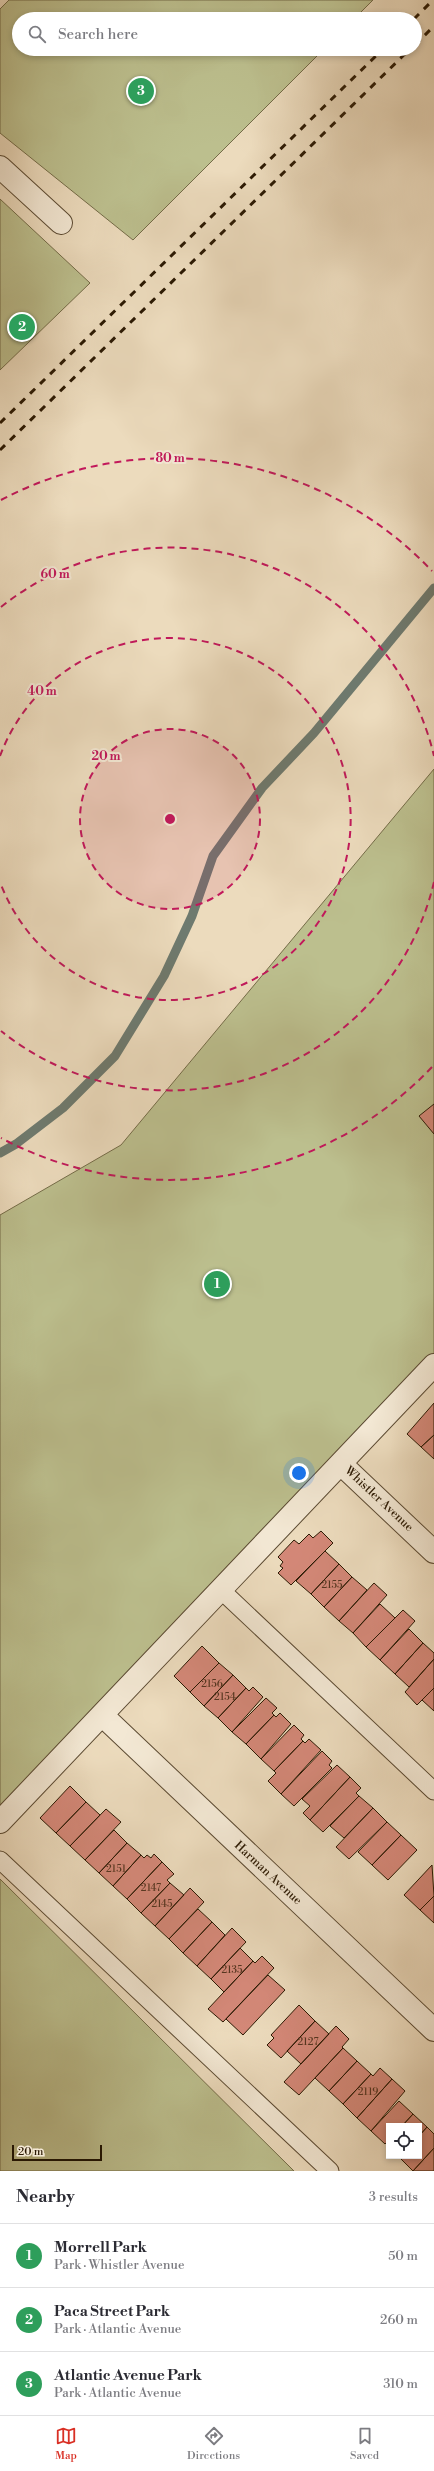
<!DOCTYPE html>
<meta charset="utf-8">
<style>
:root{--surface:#fff;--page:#f2f2f3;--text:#2b2b33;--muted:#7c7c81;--line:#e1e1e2;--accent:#d93025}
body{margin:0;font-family:"Libre Bodoni",serif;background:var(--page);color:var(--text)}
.controls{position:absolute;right:12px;bottom:12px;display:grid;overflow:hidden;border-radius:0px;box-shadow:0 2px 6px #0003}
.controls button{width:36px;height:36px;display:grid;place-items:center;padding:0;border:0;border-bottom:1px solid var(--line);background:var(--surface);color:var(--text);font:20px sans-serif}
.scale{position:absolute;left:12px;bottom:10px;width:90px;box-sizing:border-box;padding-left:4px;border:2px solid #2b1903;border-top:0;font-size:11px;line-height:14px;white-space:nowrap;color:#2b1903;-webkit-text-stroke:3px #f3e8d4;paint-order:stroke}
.you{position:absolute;left:299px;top:1473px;width:14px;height:14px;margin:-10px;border:3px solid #fff;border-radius:50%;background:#1a73e8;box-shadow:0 0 0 6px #1a73e833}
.badge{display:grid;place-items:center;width:26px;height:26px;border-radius:50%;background:var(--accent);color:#fff;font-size:13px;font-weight:700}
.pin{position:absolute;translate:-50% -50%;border:2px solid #fff;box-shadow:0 1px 4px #0006}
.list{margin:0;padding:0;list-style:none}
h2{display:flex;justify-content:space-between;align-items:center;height:52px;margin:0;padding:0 16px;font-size:17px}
h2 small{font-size:13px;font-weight:400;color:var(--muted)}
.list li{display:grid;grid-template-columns:26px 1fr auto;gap:12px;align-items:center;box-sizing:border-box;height:64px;padding:0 16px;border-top:1px solid var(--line)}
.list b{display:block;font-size:15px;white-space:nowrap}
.list p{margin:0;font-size:13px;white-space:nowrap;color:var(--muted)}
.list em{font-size:13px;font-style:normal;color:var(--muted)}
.icon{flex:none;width:22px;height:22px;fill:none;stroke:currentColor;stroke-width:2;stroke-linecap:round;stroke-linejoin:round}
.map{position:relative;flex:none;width:434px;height:2171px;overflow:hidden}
.search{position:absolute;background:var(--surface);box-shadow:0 2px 6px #0003;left:12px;right:12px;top:12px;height:44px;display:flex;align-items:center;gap:10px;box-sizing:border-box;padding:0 14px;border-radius:22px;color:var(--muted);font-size:15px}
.sheet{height:244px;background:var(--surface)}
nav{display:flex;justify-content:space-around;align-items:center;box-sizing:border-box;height:56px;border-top:1px solid var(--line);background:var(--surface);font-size:11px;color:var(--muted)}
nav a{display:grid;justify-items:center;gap:2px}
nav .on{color:var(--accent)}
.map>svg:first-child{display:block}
</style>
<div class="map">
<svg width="434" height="2171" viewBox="0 0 434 2171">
<rect width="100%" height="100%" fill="#ecdbbd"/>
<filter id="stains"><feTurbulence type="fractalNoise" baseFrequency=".005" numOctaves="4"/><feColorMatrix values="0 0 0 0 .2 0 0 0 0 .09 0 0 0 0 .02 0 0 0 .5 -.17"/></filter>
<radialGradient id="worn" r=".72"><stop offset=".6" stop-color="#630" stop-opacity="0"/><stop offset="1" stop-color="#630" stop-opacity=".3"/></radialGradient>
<path fill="#bcbf8e" stroke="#746c48" d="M9,0H373L354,19H19V49H324L133,240L0,133V9Z
M0,199L90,283L0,370Z
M434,769V1353L0,1813V1215L121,1145Z
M0,1879L294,2171H0Z"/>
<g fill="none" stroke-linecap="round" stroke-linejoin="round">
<path stroke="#6e7a6f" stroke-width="9" d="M0,1153L16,1144L63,1108L115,1056L164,976L192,916L213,856L262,788L314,733L434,588"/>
</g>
<path fill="#d48878" stroke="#2b1903" d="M434,1104V1134L419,1116Z
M434,1403V1435L421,1447L407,1434Z
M434,1435V1459L421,1447Z
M321,1531L333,1543L291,1585L278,1573L283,1568L280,1566L283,1562L278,1557L294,1540L299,1544L309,1534L313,1538Z
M325,1551L339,1564L311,1594L296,1581Z
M339,1564L352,1577L324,1607L311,1594Z
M352,1577L367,1590L339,1621L324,1607Z
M374,1583L387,1595L353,1633L339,1621Z
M380,1604L395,1618L366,1647L353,1633Z
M403,1610L415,1621L380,1660L366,1647Z
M409,1629L423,1643L395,1674L380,1660Z
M423,1643L434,1653V1659L409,1687L395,1674Z
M202,1646L219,1663L190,1692L174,1676Z
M434,1659V1688L417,1705L405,1692Z
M219,1663L233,1675L204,1706L190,1692Z
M233,1675L246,1688L218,1718L204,1706Z
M253,1687L263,1697L232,1732L218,1718L246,1688L249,1691Z
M434,1688V1711L422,1700Z
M266,1698L277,1708L272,1713L274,1715L246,1744L232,1732Z
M280,1713L291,1724L261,1759L246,1744L274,1715L276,1717Z
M294,1725L304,1735L301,1739L303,1741L274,1771L261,1759Z
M309,1739L321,1750L281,1794L268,1781L276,1773L274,1771L303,1741L305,1743Z
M322,1751L332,1761L329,1765L332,1768L294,1806L281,1794Z
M337,1765L350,1777L310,1820L303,1813L310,1806L302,1799Z
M350,1777L361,1788L356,1793L359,1796L323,1832L310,1820Z
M70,1786L86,1802L56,1833L40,1818Z
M359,1796L373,1808L344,1838L330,1826Z
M86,1802L100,1815L70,1846L56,1833Z
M373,1808L387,1822L349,1859L336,1847Z
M106,1809L121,1822L85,1860L70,1846Z
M387,1822L401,1835L372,1865L358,1852Z
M114,1830L127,1843L99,1873L85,1860Z
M401,1835L417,1850L388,1880L372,1865Z
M127,1843L141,1855L113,1886L99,1873Z
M154,1854L162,1862L127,1899L113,1886L141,1855L144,1858L147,1855L151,1858Z
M162,1862L174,1874L167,1880L170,1883L141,1913L127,1899Z
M432,1865L434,1896L420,1910L404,1895Z
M170,1883L184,1895L155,1926L141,1913Z
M190,1888L204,1902L169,1939L155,1926Z
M434,1896V1923L420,1910Z
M198,1909L212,1922L183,1953L169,1939Z
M212,1922L225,1935L197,1966L183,1953Z
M232,1928L246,1942L211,1979L197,1966Z
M240,1948L253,1961L224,1992L211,1979Z
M262,1956L274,1968L223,2022L208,2009L253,1961L255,1963Z
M268,1975L285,1990L243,2035L226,2019Z
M299,2005L315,2021L281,2058L267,2045L274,2038L271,2035Z
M315,2021L329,2034L301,2064L287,2051Z
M336,2026L349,2039L342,2047L343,2048L299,2095L284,2082Z
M343,2048L357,2061L329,2091L315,2078Z
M357,2061L371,2074L343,2104L329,2091Z
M380,2068L392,2079L357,2118L343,2104L371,2074L373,2076Z
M392,2079L405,2091L371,2131L357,2118Z
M399,2101L413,2114L402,2126H389V2140L385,2144L371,2131Z
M413,2114L427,2127L419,2136V2126H402Z
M427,2127L434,2134V2148L413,2171L399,2157L419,2156V2136Z
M434,2148V2171H413Z"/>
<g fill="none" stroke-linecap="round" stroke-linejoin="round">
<g stroke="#5b4a32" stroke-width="19">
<path id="service" d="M221,1590L434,1791
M0,1860L330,2171"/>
</g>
<g stroke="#5b4a32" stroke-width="24">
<path id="minor" d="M0,167L61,223
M341,1464L434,1552
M102,1715L434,2030
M0,1822L434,1365"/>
</g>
<use href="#service" stroke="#f3e8d4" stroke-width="17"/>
<use href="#minor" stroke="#f3e8d4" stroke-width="22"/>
<path stroke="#2b1903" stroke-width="3" stroke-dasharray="7 7" stroke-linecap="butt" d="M414,19L433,0
M415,45L434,26
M0,423L383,49
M0,450L410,49"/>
</g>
<circle cx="170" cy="819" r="90" fill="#c2185b" fill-opacity=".12"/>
<g fill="none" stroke="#c2185b" stroke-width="2" stroke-dasharray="7 5">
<circle cx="170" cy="819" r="90"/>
<path d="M0 756A181 181 0 1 1 0 882"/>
<path d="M434 882A271 271 0 0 1 1 1031M1 607A271 271 0 0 1 434 756"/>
<path d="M432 1067A361 361 0 0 1 1 1138M1 500A361 361 0 0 1 432 571"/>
</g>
<g text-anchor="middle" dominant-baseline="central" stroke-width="4" stroke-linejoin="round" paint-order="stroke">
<g font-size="10" fill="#553520">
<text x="332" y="1585">2155</text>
<text x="212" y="1684">2156</text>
<text x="225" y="1697">2154</text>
<text x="116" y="1869">2151</text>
<text x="151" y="1888">2147</text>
<text x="162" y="1904">2145</text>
<text x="232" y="1970">2135</text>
<text x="308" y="2042">2127</text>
<text x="368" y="2092">2119</text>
</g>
<g font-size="12" fill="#2b1903" stroke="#f3e8d4">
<text transform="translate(379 1499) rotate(43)">Whistler Avenue</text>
<text transform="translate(268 1873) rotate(43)">Harman Avenue</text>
</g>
</g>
<circle cx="170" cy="819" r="6" fill="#c2185b" stroke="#f3e8d4" stroke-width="2"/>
<g font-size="12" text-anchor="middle" font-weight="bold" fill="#c2185b" stroke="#f3e8d4" stroke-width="4" stroke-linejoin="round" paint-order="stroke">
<text x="170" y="462">80 m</text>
<text x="55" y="578">60 m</text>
<text x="42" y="695">40 m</text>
<text x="106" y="760">20 m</text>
</g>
<rect width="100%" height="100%" filter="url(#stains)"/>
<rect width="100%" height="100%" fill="url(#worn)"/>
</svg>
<div class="controls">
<button><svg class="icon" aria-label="locate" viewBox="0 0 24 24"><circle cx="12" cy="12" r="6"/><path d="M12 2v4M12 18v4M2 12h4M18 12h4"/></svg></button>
</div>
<div class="scale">20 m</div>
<div class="you"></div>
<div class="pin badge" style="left:217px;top:1284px;background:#2e9e5b">1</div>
<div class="pin badge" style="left:22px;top:327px;background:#2e9e5b">2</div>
<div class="pin badge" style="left:141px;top:91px;background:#2e9e5b">3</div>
<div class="search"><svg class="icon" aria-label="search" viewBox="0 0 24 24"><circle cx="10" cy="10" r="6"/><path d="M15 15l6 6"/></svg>Search here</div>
</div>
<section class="sheet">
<h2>Nearby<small>3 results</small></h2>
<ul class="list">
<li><span class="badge" style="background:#2e9e5b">1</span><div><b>Morrell Park</b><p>Park · Whistler Avenue</p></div><em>50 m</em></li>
<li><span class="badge" style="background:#2e9e5b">2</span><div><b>Paca Street Park</b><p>Park · Atlantic Avenue</p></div><em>260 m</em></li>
<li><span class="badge" style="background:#2e9e5b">3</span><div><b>Atlantic Avenue Park</b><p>Park · Atlantic Avenue</p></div><em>310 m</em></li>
</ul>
</section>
<nav>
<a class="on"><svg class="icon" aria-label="map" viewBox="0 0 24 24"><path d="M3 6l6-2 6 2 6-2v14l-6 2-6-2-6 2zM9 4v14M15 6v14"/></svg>Map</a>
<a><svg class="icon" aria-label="directions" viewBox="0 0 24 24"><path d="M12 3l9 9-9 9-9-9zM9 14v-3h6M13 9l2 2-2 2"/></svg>Directions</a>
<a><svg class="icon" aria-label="saved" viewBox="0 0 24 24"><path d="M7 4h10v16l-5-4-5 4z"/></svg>Saved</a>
</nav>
